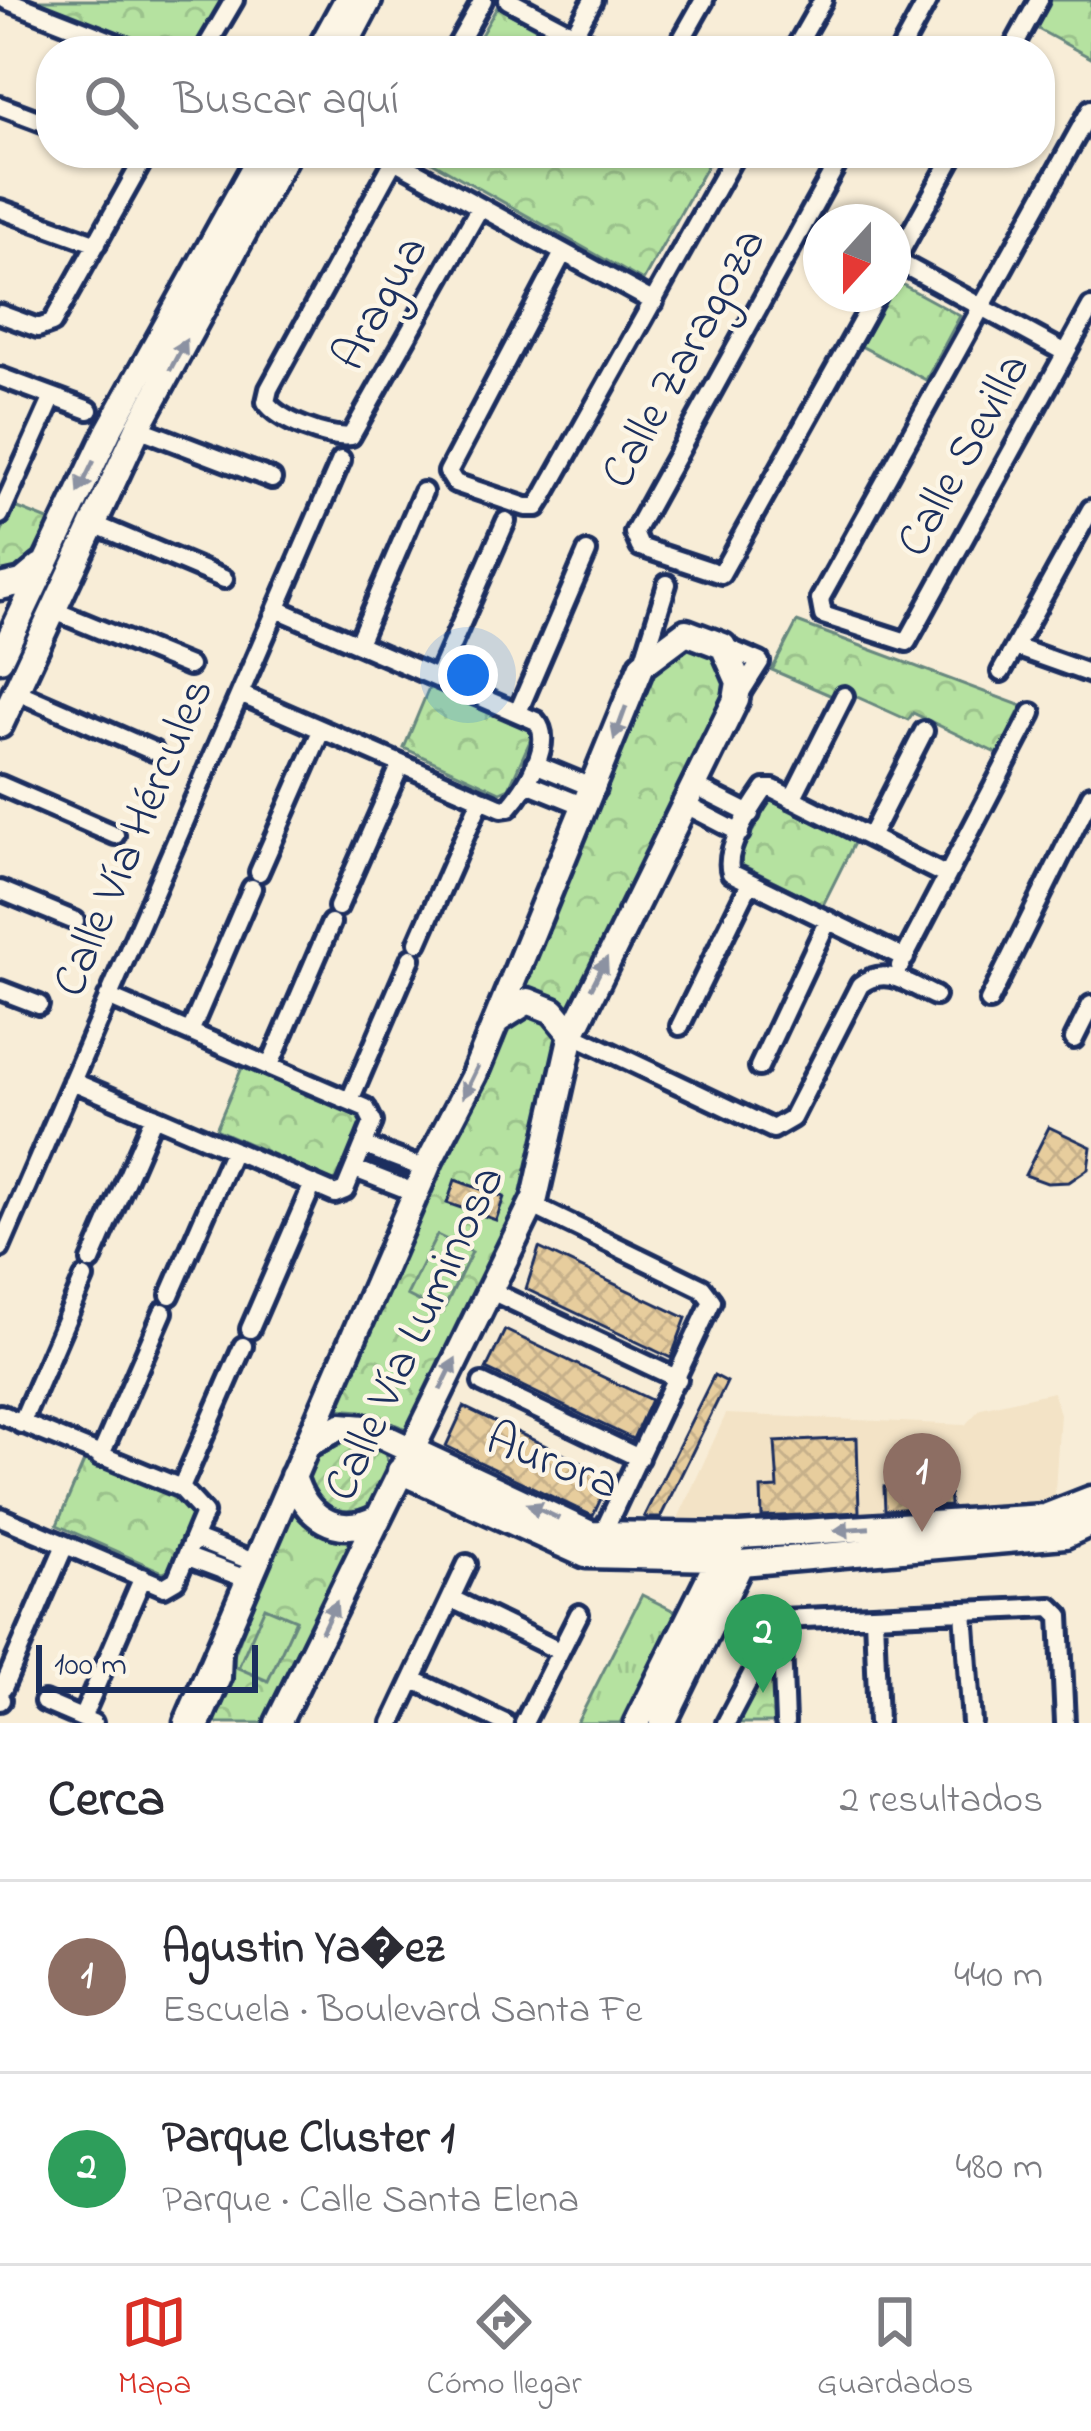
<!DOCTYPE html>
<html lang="es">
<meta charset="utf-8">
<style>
:root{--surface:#fff;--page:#f7f7f7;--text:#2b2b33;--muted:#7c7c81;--line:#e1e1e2;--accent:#d93025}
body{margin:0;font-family:"Indie Flower",sans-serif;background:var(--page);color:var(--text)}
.compass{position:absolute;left:803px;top:204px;width:108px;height:108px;border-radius:50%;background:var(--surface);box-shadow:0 3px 9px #0004;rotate:201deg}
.scale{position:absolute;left:36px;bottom:30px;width:222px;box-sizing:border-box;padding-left:12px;border:6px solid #1b2f5e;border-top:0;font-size:33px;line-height:42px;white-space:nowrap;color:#1b2f5e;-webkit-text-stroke:9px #fcf5e5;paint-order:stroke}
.you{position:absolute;left:468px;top:675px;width:42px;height:42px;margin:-30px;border:9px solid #fff;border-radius:50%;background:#1a73e8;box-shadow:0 0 0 18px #1a73e833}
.badge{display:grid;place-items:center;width:78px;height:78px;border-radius:50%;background:var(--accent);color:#fff;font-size:39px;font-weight:700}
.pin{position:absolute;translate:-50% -99px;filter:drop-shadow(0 3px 6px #0008)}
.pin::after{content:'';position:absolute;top:63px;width:42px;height:36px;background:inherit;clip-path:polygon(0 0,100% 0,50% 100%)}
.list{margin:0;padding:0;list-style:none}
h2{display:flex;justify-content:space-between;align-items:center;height:156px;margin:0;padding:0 48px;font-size:51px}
h2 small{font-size:39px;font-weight:400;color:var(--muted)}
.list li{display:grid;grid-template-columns:78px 1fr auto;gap:36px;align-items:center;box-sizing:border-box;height:192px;padding:0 48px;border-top:3px solid var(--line)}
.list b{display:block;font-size:45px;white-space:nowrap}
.list p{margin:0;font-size:39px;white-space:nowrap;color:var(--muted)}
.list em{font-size:39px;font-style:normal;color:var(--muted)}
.icon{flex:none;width:66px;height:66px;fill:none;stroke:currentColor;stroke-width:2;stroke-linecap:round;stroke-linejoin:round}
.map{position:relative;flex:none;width:1091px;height:1723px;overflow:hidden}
.search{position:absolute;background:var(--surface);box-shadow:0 3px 9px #0004;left:36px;right:36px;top:36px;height:132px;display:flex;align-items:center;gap:30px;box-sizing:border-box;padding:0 42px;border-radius:48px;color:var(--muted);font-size:45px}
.sheet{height:540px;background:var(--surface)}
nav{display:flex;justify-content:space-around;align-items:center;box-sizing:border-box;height:168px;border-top:3px solid var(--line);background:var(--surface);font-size:33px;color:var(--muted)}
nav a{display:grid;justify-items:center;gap:6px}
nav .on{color:var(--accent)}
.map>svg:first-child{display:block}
</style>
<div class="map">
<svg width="1091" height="1723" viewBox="0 0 1091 1723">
<defs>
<pattern id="grass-tufts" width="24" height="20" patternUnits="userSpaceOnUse" patternTransform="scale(3)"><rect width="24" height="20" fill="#b5e2a0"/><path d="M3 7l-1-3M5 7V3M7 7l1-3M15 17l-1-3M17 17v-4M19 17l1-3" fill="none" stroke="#9bc28c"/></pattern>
<pattern id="park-crowns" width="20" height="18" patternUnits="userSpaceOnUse" patternTransform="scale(3)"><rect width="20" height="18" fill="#b5e2a0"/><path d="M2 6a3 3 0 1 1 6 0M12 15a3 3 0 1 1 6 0" fill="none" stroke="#9bc28c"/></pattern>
<pattern id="garden-furrows" width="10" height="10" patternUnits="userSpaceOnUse" patternTransform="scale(3)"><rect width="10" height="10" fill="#b5e2a0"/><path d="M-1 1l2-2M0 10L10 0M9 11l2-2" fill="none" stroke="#9bc28c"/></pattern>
<pattern id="building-cross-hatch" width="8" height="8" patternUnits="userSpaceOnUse" patternTransform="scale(3)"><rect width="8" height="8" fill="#e7cd9d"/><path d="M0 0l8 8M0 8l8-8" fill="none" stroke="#c6b08a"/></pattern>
</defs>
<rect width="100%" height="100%" fill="#f8edd7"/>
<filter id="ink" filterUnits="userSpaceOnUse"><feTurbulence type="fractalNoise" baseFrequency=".00833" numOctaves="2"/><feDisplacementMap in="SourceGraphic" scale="24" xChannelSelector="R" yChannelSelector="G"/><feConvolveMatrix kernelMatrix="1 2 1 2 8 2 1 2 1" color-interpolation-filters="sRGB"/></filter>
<g filter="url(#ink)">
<path fill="#f3e3c6" d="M1053,1392L1060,1414L1054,1506L675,1525L726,1414L965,1425L981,1408Z"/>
<path fill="url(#grass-tufts)" stroke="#68887f" stroke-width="3" d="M642,1595L676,1612L620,1723H577Z"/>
<path fill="url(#park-crowns)" stroke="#68887f" stroke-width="3" d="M6,0H233L203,51H137Z
M1051,0H1091V58L1036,28Z
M497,7L577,51H472Z
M416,153H714L643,281Z
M894,280L960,316L926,380L859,345L886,294H893Z
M13,506L58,524L33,567L0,579V536Z
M797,622L1022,706L998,754L913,713L908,720L837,688L832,696L772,670Z
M673,645H710L733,686L571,1013L526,993L523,986L652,662Z
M431,683L530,725L534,732L509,788L500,792L404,748Z
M778,799L856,839L823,905L742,865L740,855L769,801Z
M534,1006L560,1037L545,1097L547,1133L529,1196L409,1430L361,1411L335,1409L422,1194L508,1018Z
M244,1063L363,1114L367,1122L342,1178L333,1181L216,1129Z
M86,1457L192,1505L197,1512L172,1568L163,1572L57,1525Z
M292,1505L355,1533L360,1542L269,1723H208Z
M775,1659L777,1723H736L766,1662Z"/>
<path fill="url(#garden-furrows)" stroke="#68887f" stroke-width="3" d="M309 1472a40 40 0 1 1 80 0a40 40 0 1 1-80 0Z"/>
<path fill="#b5e2a0" stroke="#68887f" stroke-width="3" d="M437,1235L472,1252L442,1313L407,1295Z
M265,1607L296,1620L268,1681L238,1668Z"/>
<path fill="url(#building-cross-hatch)" stroke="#1b2f5e" stroke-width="3" d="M1049,1127L1091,1147L1088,1169L1069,1182L1047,1183L1025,1175Z
M455,1180L504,1197L496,1220L447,1203Z
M539,1248L686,1318L671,1358L526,1289Z
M505,1330L651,1400L633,1439L486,1369Z
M714,1375L727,1382L660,1518H648L644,1516Z
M464,1407L611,1477L593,1516L446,1446Z
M857,1438L859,1512L762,1517L761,1489L778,1488L775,1442Z
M949,1484L950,1506L885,1510L884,1487Z"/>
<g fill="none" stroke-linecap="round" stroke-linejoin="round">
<g stroke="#1b2f5e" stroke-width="26">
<path id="street" d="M6,0L136,51
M508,0L605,51
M574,34L593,0
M204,51L234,0
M454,51L483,0
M675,51L704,0
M794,51L823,0
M900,51L928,0
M1011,51L1039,0
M0,106L51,125
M1091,109L820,599L823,615L907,642L1091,307
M398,153L269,389L266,402C279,421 328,439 351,436L480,207
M843,153L634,533L640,547L721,574L877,294
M394,160L654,302
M0,209L97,244
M563,253L448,472L455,483L526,507H537L544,496L736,153
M893,259L1066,353
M893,265L955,153
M0,314L38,328L52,323L147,153
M0,377L89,410
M138,428L272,479
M0,515L53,397
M91,523L224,579
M50,609L189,666
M358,643L423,492
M723,646L760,662L736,700
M1015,647L1091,674
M642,665L667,584
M1001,672L1091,509
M438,676L506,521
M15,691L153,751
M240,694L502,808L509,807C525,789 555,742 536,721L277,609
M518,712L587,552
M535,764L596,789
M527,783L587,807
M0,785L115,835
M694,786L750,814
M792,799L844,696
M684,804L740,833
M870,837L924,731
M259,872L321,731
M0,890L75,921
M338,907L401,764
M418,942L481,799
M905,958L731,873C723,850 751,809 765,789H773L947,876
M900,966L1032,713
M0,990L39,1005
M989,1001L1091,795
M680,1026L750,883
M190,1032L252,888
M572,1034L773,1129L792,1118L860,985C885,965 909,984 935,996
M1074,1039L1091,1005
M270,1065L331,923
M759,1067L828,920
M72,1081L335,1194L345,1190L373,1122L366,1108L108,997
M350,1100L411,958
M365,1146L426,1169
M355,1169L416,1193
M531,1205L702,1288L712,1301L600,1539
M0,1248L341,460
M91,1261L154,1116
M489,1290L678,1379
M170,1295L233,1150
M250,1329L313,1184
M482,1383L639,1458
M0,1414L181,1488L204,1513L176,1580L164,1587L0,1517
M21,1424L84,1278
M100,1457L163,1312
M181,1488L243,1346
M195,1539L256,1563
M188,1557L249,1580
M454,1600L559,1651
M964,1611L972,1723
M874,1615L878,1723
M781,1619L1051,1607L1060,1616L1065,1723
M781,1619L785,1723
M414,1680L505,1723
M3,1688L65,1545
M0,1701L1,1700
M44,1702L93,1723
M82,1718L143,1577
M202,1723L222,1678L223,1652
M392,1723L467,1564
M524,1723L579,1614
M726,1723L781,1619"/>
</g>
<g stroke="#1b2f5e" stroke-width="33">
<path id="secondary" d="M319,51L347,0
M342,51L369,0
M0,587L22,582L41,566
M0,659L109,430L262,153
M0,725L138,428L287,153
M498,1020L528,1001L553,1011L572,1034
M309,1444L341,1426L365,1428L591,1534L739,1536
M400,1471L586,1555L719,1558
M293,1476C305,1517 337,1539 377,1518
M187,1723L430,1160L474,1075L642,665L686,632L723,646L739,682L736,700L572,1034L535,1198L278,1723
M637,1723L719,1558L739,1536L1045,1517L1091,1499
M663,1723L741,1563L1065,1535L1091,1523"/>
</g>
<use href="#street" stroke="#fcf5e5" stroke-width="16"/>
<use href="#secondary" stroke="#fcf5e5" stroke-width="24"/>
</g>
<defs><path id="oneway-solid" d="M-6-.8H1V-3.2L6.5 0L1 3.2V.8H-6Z" transform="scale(3)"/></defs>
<g fill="#8c92a2">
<use href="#oneway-solid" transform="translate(178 355) rotate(-62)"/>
<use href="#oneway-solid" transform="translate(86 477) rotate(116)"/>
<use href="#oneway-solid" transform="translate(620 723) rotate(110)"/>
<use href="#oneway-solid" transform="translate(599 973) rotate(-63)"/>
<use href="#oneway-solid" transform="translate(470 1082) rotate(116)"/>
<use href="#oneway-solid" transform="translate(448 1374) rotate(-64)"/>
<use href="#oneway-solid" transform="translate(543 1511) rotate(-155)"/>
<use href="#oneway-solid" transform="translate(852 1529) rotate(176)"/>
<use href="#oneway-solid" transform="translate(329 1617) rotate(-64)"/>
</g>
</g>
<g text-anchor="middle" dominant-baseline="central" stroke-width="9" stroke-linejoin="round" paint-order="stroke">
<g font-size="48" fill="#1b2f5e" stroke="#fcf5e5">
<text transform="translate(382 304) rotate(-61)">Aragua</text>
<text transform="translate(685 359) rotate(-61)">Calle Zaragoza</text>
<text transform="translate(965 456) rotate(-61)">Calle Sevilla</text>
<text transform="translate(135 838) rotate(-67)">Calle Vía Hércules</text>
<text transform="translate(416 1334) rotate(-65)">Calle Vía Luminosa</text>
<text transform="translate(552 1463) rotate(21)">Aurora</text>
</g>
</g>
</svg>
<svg class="compass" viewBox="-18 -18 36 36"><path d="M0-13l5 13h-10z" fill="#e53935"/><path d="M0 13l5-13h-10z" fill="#7c7c81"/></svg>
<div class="scale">100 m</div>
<div class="you"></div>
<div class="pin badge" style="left:922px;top:1532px;background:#8d6e63">1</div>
<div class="pin badge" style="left:763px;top:1693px;background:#2e9e5b">2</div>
<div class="search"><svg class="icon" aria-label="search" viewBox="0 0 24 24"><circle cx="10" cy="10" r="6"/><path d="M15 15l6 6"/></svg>Buscar aquí</div>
</div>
<section class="sheet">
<h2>Cerca<small>2 resultados</small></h2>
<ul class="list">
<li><span class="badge" style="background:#8d6e63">1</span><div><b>Agustin Ya�ez</b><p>Escuela · Boulevard Santa Fe</p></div><em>440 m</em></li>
<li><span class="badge" style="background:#2e9e5b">2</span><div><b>Parque Cluster 1</b><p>Parque · Calle Santa Elena</p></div><em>480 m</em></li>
</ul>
</section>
<nav>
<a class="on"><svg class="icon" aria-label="map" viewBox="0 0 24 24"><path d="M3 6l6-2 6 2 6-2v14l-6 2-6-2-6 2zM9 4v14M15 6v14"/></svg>Mapa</a>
<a><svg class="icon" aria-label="directions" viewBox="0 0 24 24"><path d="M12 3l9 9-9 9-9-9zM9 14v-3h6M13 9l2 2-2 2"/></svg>Cómo llegar</a>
<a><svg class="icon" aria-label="saved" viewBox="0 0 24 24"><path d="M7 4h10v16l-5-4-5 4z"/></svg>Guardados</a>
</nav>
